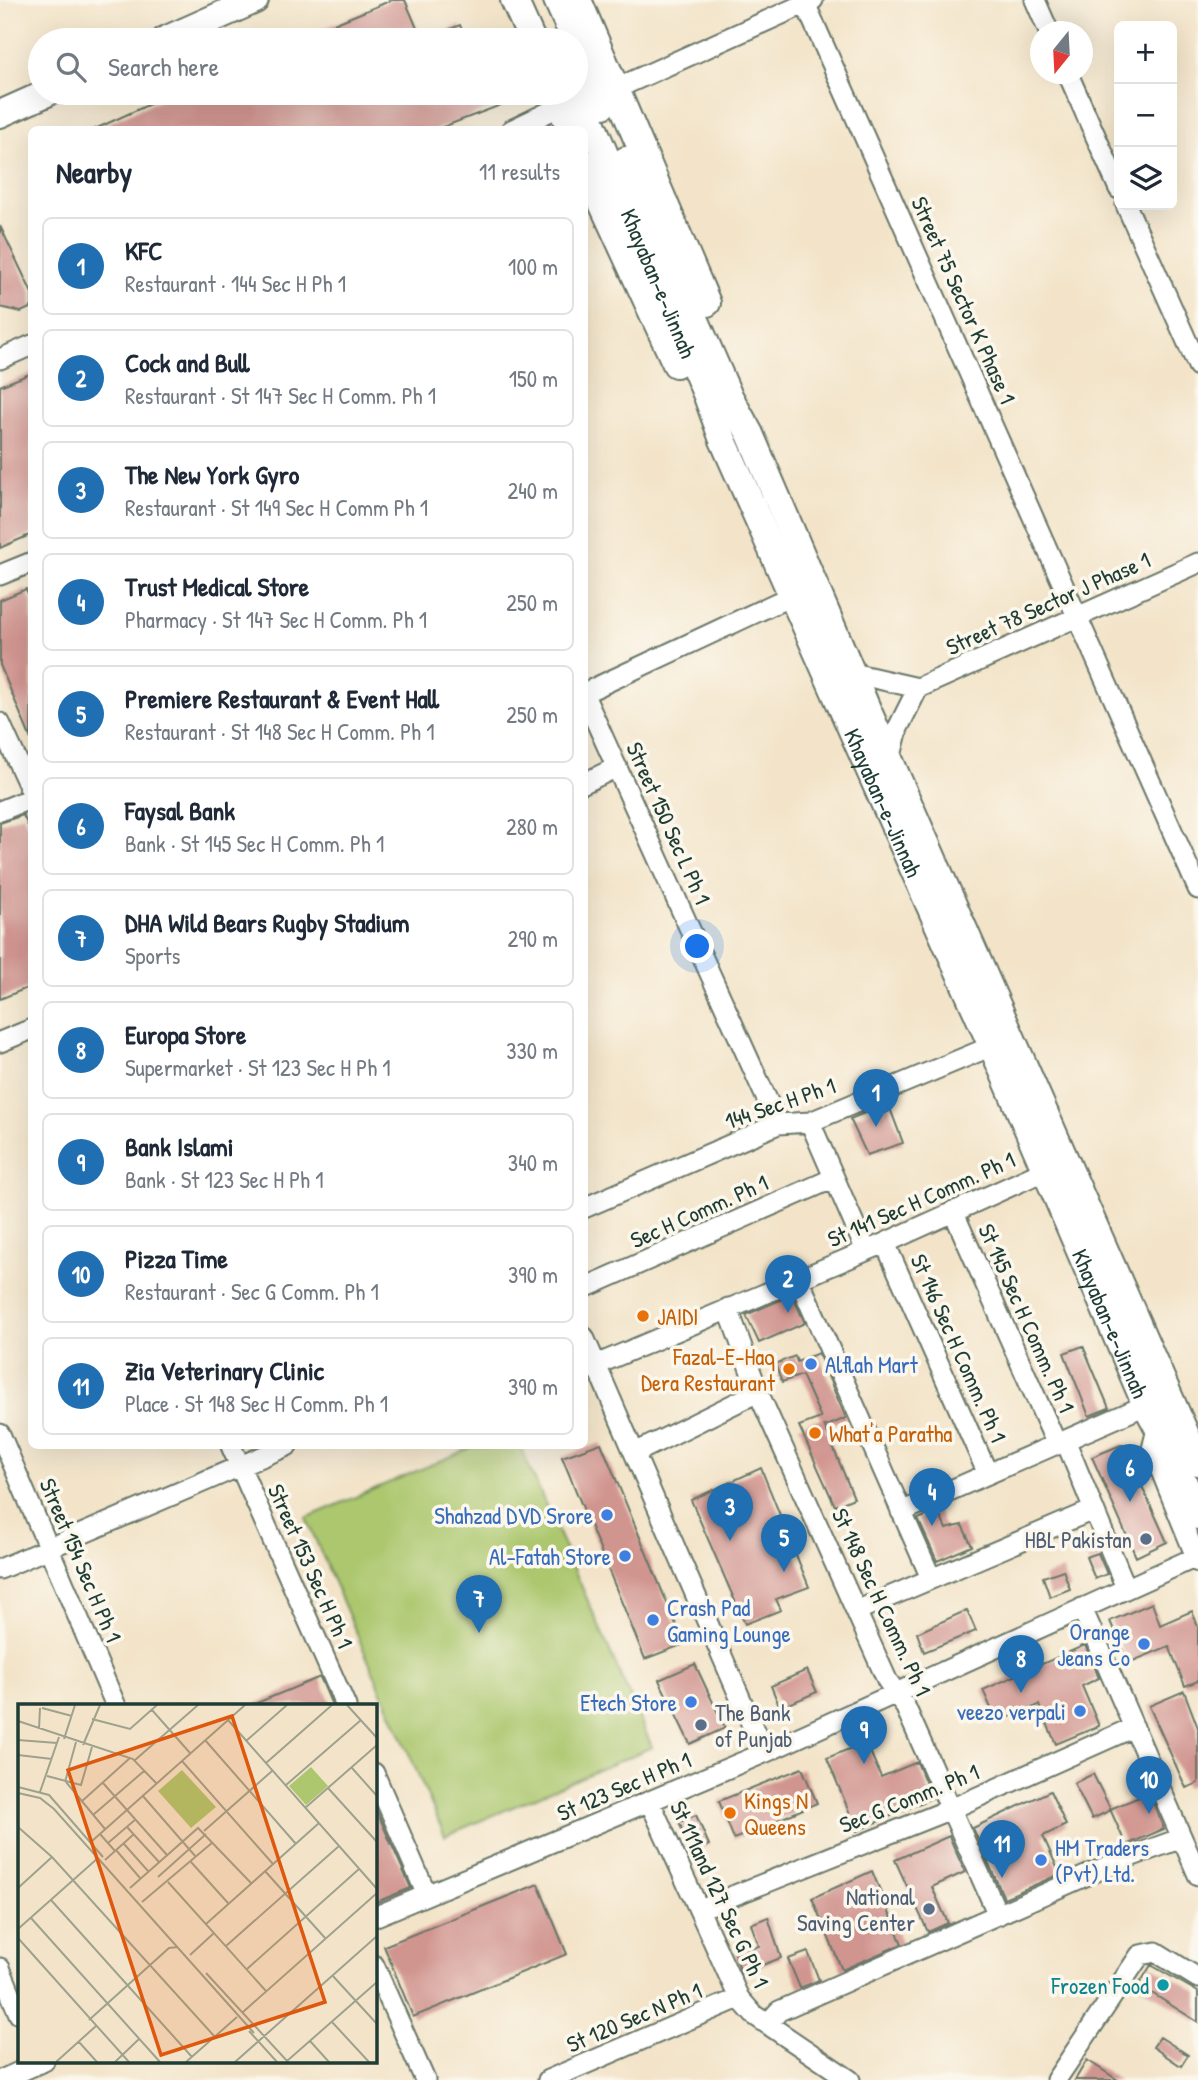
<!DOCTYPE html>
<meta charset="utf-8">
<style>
:root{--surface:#fff;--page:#f6f6f7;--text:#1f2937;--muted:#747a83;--line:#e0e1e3;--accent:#1f6fb2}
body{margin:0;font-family:"Patrick Hand",sans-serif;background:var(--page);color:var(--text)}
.controls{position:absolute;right:21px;top:21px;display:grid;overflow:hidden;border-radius:10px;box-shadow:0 7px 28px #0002}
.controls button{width:63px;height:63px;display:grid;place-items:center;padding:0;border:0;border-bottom:2px solid var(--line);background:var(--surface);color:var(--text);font:35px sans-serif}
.compass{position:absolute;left:1030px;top:21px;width:63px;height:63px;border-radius:50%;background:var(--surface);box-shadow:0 7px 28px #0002;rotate:198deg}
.you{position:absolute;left:698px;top:947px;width:24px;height:24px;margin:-18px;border:5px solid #fff;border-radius:50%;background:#1a73e8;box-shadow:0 0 0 10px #1a73e833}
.badge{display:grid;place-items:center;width:46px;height:46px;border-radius:50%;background:var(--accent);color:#fff;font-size:23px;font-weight:700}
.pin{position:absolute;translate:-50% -58px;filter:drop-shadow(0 2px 4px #0008)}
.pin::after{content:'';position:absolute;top:37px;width:24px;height:21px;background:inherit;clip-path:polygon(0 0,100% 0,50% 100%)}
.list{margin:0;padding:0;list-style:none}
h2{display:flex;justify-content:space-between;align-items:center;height:91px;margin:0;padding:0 28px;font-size:30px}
h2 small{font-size:23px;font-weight:400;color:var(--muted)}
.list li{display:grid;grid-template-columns:46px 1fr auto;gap:21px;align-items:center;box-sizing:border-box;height:98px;margin:0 14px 14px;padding:0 14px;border:2px solid var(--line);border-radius:10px}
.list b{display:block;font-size:26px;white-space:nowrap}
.list p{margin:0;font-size:23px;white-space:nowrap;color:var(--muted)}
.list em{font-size:23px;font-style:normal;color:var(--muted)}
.icon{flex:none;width:38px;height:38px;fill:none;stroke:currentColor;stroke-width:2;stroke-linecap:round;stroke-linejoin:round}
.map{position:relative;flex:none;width:1198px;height:2080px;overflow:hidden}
.search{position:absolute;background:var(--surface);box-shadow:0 7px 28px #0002;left:28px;top:28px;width:560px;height:77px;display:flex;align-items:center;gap:18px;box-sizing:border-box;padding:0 24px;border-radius:38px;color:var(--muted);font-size:26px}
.panel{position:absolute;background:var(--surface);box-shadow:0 7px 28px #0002;left:28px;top:126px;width:560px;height:1323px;border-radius:10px}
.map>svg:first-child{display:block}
</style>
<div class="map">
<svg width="1198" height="2080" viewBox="0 0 1198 2080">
<rect width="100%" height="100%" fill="#fbf7ec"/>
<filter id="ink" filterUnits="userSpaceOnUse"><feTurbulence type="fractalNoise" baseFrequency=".0143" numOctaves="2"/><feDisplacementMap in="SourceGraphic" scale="14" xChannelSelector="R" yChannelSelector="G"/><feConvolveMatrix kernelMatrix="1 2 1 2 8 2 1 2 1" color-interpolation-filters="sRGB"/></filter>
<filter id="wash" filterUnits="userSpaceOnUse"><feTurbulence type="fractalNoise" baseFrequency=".00686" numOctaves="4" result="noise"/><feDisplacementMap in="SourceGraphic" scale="28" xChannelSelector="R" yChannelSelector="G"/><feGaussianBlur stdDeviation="1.57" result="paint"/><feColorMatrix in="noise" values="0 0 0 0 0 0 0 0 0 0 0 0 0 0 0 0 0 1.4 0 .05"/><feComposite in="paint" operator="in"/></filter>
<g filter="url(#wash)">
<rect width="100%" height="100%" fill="#f3e4c9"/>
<path fill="#acc76e" stroke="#668251" stroke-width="2" d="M475,1446H520L652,1747L445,1836L306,1518Z"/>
<g id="blocks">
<path fill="#d19590" d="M392,0H405L422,40H295Z
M460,25L466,40H424Z
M174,93H530V94L435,130H93Z
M0,226L32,293V307L21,312L0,307Z
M32,373V534L0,548V386Z
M26,589L32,602L31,739L0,665V600Z
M23,815L32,834V986L0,999V823Z
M888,1103L903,1143L867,1155L850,1119Z
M792,1295L805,1323L759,1343L746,1315Z
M1083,1346L1109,1408L1089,1416L1064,1353Z
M818,1353L846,1418L825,1427L824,1425L854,1498L835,1506L799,1426L821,1418L802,1375L782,1382L775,1364L795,1356L797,1362Z
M601,1443L684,1644L645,1659L562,1457Z
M1123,1444L1167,1542L1136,1557L1092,1457Z
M761,1468L809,1587L776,1599L781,1610L745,1624L691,1500Z
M938,1511L946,1529L962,1525L972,1546L937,1561L918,1519Z
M1098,1553L1107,1574L1095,1579L1086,1557Z
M1063,1570L1070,1589L1050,1597L1043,1577Z
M1152,1603L1160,1625L1192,1611L1198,1627V1681L1185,1686L1169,1646L1128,1663L1110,1621Z
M967,1610L976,1631L924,1652L917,1633Z
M1085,1645L1099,1678L1082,1686L1099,1726L1056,1744L1039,1705L997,1722L983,1690Z
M695,1664L725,1728L690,1744L659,1680Z
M807,1670L817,1692L780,1708L771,1686Z
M320,1677L332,1705H252Z
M1184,1691L1198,1728V1783L1186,1788L1149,1706Z
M866,1742L881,1777L917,1762L932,1798L857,1831L827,1758Z
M802,1768L817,1803L734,1839L719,1801Z
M1093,1774L1111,1810L1092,1819L1074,1783Z
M1050,1791L1066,1825L1043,1836L1060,1874L1004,1898L973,1828Z
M1149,1793L1164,1829L1126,1845L1110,1809Z
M374,1805L411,1888L374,1903Z
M696,1815L709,1845L691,1852L679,1822Z
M949,1836L965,1872L932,1887L948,1923L928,1932L895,1860Z
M872,1871L902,1944L842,1970L812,1898Z
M538,1884L567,1954L413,2017L384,1946Z
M768,1917L781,1958L741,1973L735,1955L759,1946L751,1924Z
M808,1952L819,1980L800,1988L788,1959Z
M1151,1965L1198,1992V2022L1139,1985Z
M1160,2037L1188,2055L1181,2066L1153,2047Z
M1087,2060L1118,2080H1075Z"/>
</g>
</g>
<g filter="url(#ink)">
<use href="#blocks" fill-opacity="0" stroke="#697768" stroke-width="2"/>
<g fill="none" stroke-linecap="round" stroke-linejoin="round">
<g stroke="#697768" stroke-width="23">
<path id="minor" d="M1035,0L1049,32
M805,3L1198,889
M1068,74L1119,189
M615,89L813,0
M511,130L561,106
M1126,205L1198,366
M0,359L32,345
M0,575L32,562
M852,673L918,688
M584,693L791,596
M584,695L778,1124
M0,723L32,793
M890,760L898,728L918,688L1198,563
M584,783L617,767
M0,811L32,798
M0,1042L32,1029
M810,1122L866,1251
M584,1208L778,1124L810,1122L992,1046
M953,1211L1057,1445
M885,1243L987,1472
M799,1280L931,1578
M584,1288L834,1178
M728,1308L758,1392L887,1680L905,1706L998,1915
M584,1337L764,1753
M584,1370L885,1243L1046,1170
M1157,1429L1152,1449L1198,1562
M0,1434L116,1706
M1066,1442L1126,1588
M231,1446L346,1706
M635,1453L758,1392
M901,1512L1146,1405
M0,1569L287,1446
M1082,1608L1198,1875
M856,1611L1093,1510
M374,1773L426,1893
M650,1802L739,1998L754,2015L850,2080
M700,1909L951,1809L1134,1727
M374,1917L764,1753L1196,1557
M374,1965L425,2080
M0,1968L19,2014
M767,2024L779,2011L1124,1859L1182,1838
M1,2080L44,2061
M548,2080L739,1998
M1056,2080L1140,1955L1156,1952L1198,1978"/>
</g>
<g stroke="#697768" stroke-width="30">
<g id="major">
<path d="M514,0L532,40"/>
<path d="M557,0L575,40"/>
<path d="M578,0L707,303"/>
<path d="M165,40L255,0"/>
<path d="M576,43L603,105"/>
<path id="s1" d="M576,86L707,396L723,440L992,1046L1146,1405L1170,1450L1198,1516"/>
<path d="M555,93L571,130"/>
<path d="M0,114L47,93"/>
<path d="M626,160L728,394L750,434L868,711L1198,1462"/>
<path d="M584,164L676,364"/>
</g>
</g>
<use href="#minor" stroke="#fff" stroke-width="19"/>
<use href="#major" stroke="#fff" stroke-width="26"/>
</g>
</g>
<g fill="#e8710a" stroke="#fbf7ec" stroke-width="2.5">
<circle cx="643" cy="1316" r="7"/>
<circle cx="789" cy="1369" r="7"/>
<circle cx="815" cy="1433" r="7"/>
<circle cx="730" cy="1813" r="7"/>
</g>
<g fill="#3f7fe0" stroke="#fbf7ec" stroke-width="2.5">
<circle cx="811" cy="1364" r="7"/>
<circle cx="607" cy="1515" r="7"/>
<circle cx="625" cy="1556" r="7"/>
<circle cx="653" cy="1620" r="7"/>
<circle cx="1144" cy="1644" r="7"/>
<circle cx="691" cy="1702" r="7"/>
<circle cx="1080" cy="1711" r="7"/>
<circle cx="1041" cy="1860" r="7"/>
</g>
<g fill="#5c6f8a" stroke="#fbf7ec" stroke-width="2.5">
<circle cx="1146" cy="1539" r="7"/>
<circle cx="701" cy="1725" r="7"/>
<circle cx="929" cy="1909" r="7"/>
</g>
<circle fill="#0f9aa8" stroke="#fbf7ec" stroke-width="2.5" cx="1163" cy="1985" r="7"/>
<g text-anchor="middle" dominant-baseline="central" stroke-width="7" stroke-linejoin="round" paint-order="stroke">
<g font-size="23" fill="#1f3d34" stroke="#fbf7ec">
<text stroke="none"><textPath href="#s1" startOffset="214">Khayaban-e-Jinnah</textPath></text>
<text transform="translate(964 300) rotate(66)">Street 75 Sector K Phase 1</text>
<text transform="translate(1048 603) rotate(-24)">Street 78 Sector J Phase 1</text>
<text stroke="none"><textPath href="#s1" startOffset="780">Khayaban-e-Jinnah</textPath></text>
<text transform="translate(669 823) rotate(66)">Street 150 Sec L Ph 1</text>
<text transform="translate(780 1103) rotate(-19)">144 Sec H Ph 1</text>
<text transform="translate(921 1199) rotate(-24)">St 141 Sec H Comm. Ph 1</text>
<text transform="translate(699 1211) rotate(-24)">Sec H Comm. Ph 1</text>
<text transform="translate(1027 1318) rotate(66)">St 145 Sec H Comm. Ph 1</text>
<text stroke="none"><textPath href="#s1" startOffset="1348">Khayaban-e-Jinnah</textPath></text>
<text transform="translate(959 1348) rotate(66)">St 146 Sec H Comm. Ph 1</text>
<text transform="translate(81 1560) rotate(67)">Street 154 Sec H Ph 1</text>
<text transform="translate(311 1566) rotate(66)">Street 153 Sec H Ph 1</text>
<text transform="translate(882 1602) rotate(65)">St 148 Sec H Comm. Ph 1</text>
<text transform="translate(624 1786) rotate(-23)">St 123 Sec H Ph 1</text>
<text transform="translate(909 1798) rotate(-22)">Sec G Comm. Ph 1</text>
<text transform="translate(720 1894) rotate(65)">St 111and 127 Sec G Ph 1</text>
<text transform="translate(634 2017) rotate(-23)">St 120 Sec N Ph 1</text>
</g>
<g font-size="23" fill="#c56008" stroke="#fbf7ec" text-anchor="start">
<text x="657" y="1316">JAIDI</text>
<text x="775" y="1356" text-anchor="end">Fazal-E-Haq<tspan x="775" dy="26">Dera Restaurant</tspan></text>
<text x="829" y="1433">What'a Paratha</text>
<text x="744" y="1800">Kings N<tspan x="744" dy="26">Queens</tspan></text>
</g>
<g font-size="23" fill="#366cbe" stroke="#fbf7ec" text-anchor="end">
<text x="825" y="1364" text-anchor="start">Alflah Mart</text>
<text x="593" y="1515">Shahzad DVD Srore</text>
<text x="611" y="1556">Al-Fatah Store</text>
<text x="667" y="1607" text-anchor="start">Crash Pad<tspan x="667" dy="26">Gaming Lounge</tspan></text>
<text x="1130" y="1631">Orange<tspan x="1130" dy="26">Jeans Co</tspan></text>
<text x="677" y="1702">Etech Store</text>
<text x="1066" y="1711">veezo verpali</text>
<text x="1055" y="1847" text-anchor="start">HM Traders<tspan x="1055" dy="26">(Pvt) Ltd.</tspan></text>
</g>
<g font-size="23" fill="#4e5e75" stroke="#fbf7ec" text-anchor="end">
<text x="1132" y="1539">HBL Pakistan</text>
<text x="715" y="1712" text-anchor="start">The Bank<tspan x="715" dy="26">of Punjab</tspan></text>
<text x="915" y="1896">National<tspan x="915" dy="26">Saving Center</tspan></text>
</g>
<g font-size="23" fill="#0d838f" stroke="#fbf7ec" text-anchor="end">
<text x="1149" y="1985">Frozen Food</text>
</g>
</g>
<g transform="translate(18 1704)">
<rect width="359" height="359" fill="#f3e4c9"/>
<path d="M293,63L310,82L288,101L271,82ZM164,66L198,103L173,124L140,87Z" fill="#acc76e"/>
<path fill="none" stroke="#9ea18d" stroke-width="2" d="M329,1L359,34M24,4L54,12M134,6L172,49M74,15L112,25L139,1M210,16L359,185M0,17L115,55L138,79M21,25L22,4M46,35L57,1M0,36L39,39M187,36L278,140M228,37L269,1M65,41L82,1M0,51L34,55M117,56L180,1M164,57L255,160M248,59L314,1M334,64L359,92M29,72L63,81L74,43M47,78L58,38M48,78L87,125M85,79L149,151M268,81L343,16M0,83L31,91L85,153M310,84L359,138M22,88L41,33M0,89L22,94L36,105L236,329M124,91L178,153M63,98L112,54M287,104L359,41M75,111L126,67M0,123L34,153L197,333M109,123L141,158M186,127L254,67M82,130L97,147M74,137L227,1M90,139L118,115M106,140L130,167M98,146L122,174M87,156L116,130M173,158L210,199M247,167L307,234M140,173L188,130M150,178L248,287M0,184L34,153M112,184L180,124L233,179M33,196L174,353M124,198L195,138M13,214L142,358M188,220L301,119M0,225L80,154M0,234L111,358M208,242L321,142M172,251L196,229M229,265L341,165M188,269L270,358M314,271L359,320M225,308L359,189M71,316L151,244L160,243M314,318L351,358M231,327L259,358M292,337L311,358M61,338L79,358M269,357L359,278M38,358L78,322M97,358L121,335M168,358L219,313M217,358L359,232"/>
<path fill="#de580e" fill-opacity="0.15" stroke="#de580e" stroke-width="3.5" d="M214,12L307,298L143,351L50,66Z"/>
<rect width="359" height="359" fill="none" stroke="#1f3d34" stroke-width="3.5"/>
</g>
</svg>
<div class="controls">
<button>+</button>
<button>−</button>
<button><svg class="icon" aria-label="layers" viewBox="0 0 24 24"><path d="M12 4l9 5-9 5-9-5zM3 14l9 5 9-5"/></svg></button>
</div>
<svg class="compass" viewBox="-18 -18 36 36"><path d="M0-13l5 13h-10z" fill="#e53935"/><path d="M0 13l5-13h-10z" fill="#747a83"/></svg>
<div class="you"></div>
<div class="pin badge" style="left:876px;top:1127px">1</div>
<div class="pin badge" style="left:788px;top:1313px">2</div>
<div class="pin badge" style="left:730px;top:1541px">3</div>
<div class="pin badge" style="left:932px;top:1526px">4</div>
<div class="pin badge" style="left:784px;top:1572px">5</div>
<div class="pin badge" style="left:1130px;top:1502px">6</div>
<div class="pin badge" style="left:479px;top:1633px">7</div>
<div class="pin badge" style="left:1021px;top:1693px">8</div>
<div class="pin badge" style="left:864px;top:1764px">9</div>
<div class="pin badge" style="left:1149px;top:1814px">10</div>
<div class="pin badge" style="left:1002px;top:1878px">11</div>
<div class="search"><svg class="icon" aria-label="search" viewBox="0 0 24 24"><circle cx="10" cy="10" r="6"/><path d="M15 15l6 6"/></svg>Search here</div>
<section class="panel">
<h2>Nearby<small>11 results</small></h2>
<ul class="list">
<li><span class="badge">1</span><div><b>KFC</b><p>Restaurant · 144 Sec H Ph 1</p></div><em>100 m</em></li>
<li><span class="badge">2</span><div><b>Cock and Bull</b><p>Restaurant · St 147 Sec H Comm. Ph 1</p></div><em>150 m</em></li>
<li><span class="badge">3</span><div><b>The New York Gyro</b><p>Restaurant · St 149 Sec H Comm Ph 1</p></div><em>240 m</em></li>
<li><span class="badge">4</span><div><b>Trust Medical Store</b><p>Pharmacy · St 147 Sec H Comm. Ph 1</p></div><em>250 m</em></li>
<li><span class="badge">5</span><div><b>Premiere Restaurant &amp; Event Hall</b><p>Restaurant · St 148 Sec H Comm. Ph 1</p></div><em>250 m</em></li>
<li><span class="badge">6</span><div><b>Faysal Bank</b><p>Bank · St 145 Sec H Comm. Ph 1</p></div><em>280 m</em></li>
<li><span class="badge">7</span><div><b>DHA Wild Bears Rugby Stadium</b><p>Sports</p></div><em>290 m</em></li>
<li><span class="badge">8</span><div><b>Europa Store</b><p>Supermarket · St 123 Sec H Ph 1</p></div><em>330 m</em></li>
<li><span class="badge">9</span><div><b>Bank Islami</b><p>Bank · St 123 Sec H Ph 1</p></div><em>340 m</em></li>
<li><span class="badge">10</span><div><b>Pizza Time</b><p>Restaurant · Sec G Comm. Ph 1</p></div><em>390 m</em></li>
<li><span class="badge">11</span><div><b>Zia Veterinary Clinic</b><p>Place · St 148 Sec H Comm. Ph 1</p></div><em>390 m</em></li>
</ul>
</section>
</div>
